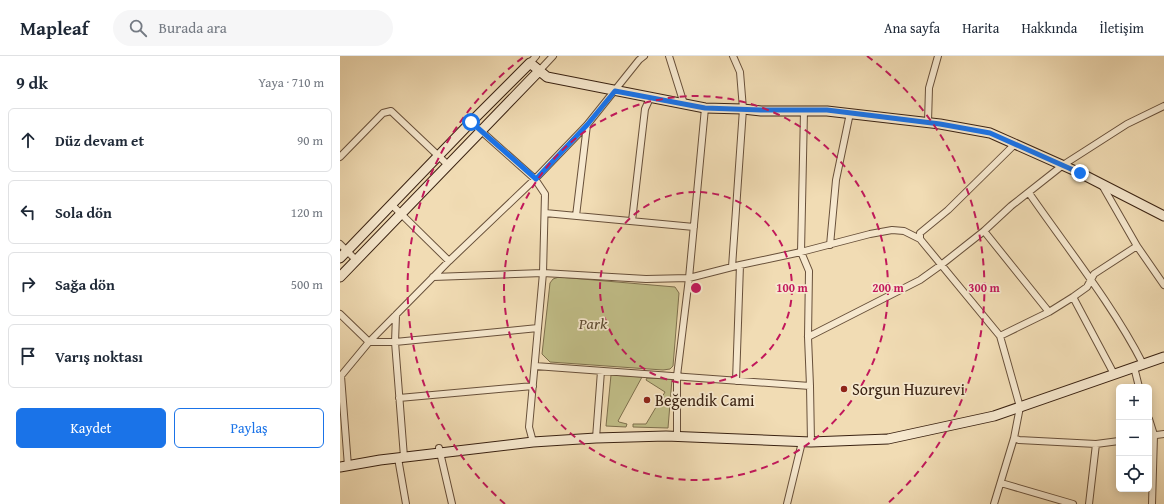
<!DOCTYPE html>
<html lang="tr">
<meta charset="utf-8">
<style>
:root{--surface:#fff;--page:#f6f6f7;--text:#1f2937;--muted:#747a83;--line:#e0e1e3;--accent:#1a73e8}
body{margin:0;font-family:"Gentium Book Plus",serif;background:var(--page);color:var(--text)}
.controls{position:absolute;right:12px;bottom:12px;display:grid;overflow:hidden;border-radius:6px;box-shadow:0 2px 10px #0003}
.controls button{width:36px;height:36px;display:grid;place-items:center;padding:0;border:0;border-bottom:1px solid var(--line);background:var(--surface);color:var(--text);font:20px sans-serif}
.stop{position:absolute;width:12px;height:12px;margin:-9px;border:3px solid #1a73e8;border-radius:50%;background:#fff}
.stop.end{background:#1a73e8;border-color:#fff;box-shadow:0 1px 4px #0008}
.list{margin:0;padding:0;list-style:none}
h2{display:flex;justify-content:space-between;align-items:center;height:52px;margin:0;padding:0 16px;font-size:17px}
h2 small{font-size:13px;font-weight:400;color:var(--muted)}
.list li{display:grid;grid-template-columns:26px 1fr auto;gap:12px;align-items:center;box-sizing:border-box;height:64px;margin:0 8px 8px;padding:0 8px;border:1px solid var(--line);border-radius:6px}
.list b{display:block;font-size:15px;white-space:nowrap}
.list em{font-size:13px;font-style:normal;color:var(--muted)}
.actions{display:flex;gap:8px;padding:12px 16px}
.actions a{flex:1;padding:9px 0;border:1px solid var(--accent);border-radius:6px;text-align:center;font-size:14px;color:var(--accent)}
.actions .main{background:var(--accent);color:#fff}
.icon{flex:none;width:22px;height:22px;fill:none;stroke:currentColor;stroke-width:2;stroke-linecap:round;stroke-linejoin:round}
.map{position:relative;flex:none;width:824px;height:448px;overflow:hidden}
header{display:flex;align-items:center;gap:24px;box-sizing:border-box;height:56px;padding:0 20px;background:var(--surface);border-bottom:1px solid var(--line)}
header strong{font-size:19px}
nav{display:flex;gap:22px;margin-inline-start:auto;font-size:14px}
.search{width:280px;height:36px;background:var(--page);display:flex;align-items:center;gap:10px;box-sizing:border-box;padding:0 14px;border-radius:22px;color:var(--muted);font-size:15px}
main{display:flex}
aside{flex:1;background:var(--surface)}
.map>svg:first-child{display:block}
</style>
<header>
<strong>Mapleaf</strong>
<div class="search"><svg class="icon" aria-label="search" viewBox="0 0 24 24"><circle cx="10" cy="10" r="6"/><path d="M15 15l6 6"/></svg>Burada ara</div>
<nav><a>Ana sayfa</a><a>Harita</a><a>Hakkında</a><a>İletişim</a></nav>
</header>
<main>
<aside>
<h2>9 dk<small>Yaya · 710 m</small></h2>
<ul class="list">
<li><svg class="icon" aria-label="ahead" viewBox="0 0 24 24"><path d="M12 20V5M6 11l6-6 6 6"/></svg><div><b>Düz devam et</b></div><em>90 m</em></li>
<li><svg class="icon" aria-label="left" viewBox="0 0 24 24"><path d="M17 20v-9H6M10 6l-5 5 5 5"/></svg><div><b>Sola dön</b></div><em>120 m</em></li>
<li><svg class="icon" aria-label="right" viewBox="0 0 24 24"><path d="M7 20v-9h11M14 6l5 5-5 5"/></svg><div><b>Sağa dön</b></div><em>500 m</em></li>
<li><svg class="icon" aria-label="arrive" viewBox="0 0 24 24"><path d="M6 21V4h12l-3 4 3 4H6"/></svg><div><b>Varış noktası</b></div></li>
</ul>
<div class="actions"><a class="main">Kaydet</a><a>Paylaş</a></div>
</aside>
<div class="map">
<svg width="824" height="448" viewBox="0 0 824 448">
<rect width="100%" height="100%" fill="#f1dcb4"/>
<filter id="stains"><feTurbulence type="fractalNoise" baseFrequency=".005" numOctaves="4"/><feColorMatrix values="0 0 0 0 .2 0 0 0 0 .09 0 0 0 0 .02 0 0 0 .5 -.17"/></filter>
<radialGradient id="worn" r=".72"><stop offset=".6" stop-color="#630" stop-opacity="0"/><stop offset="1" stop-color="#630" stop-opacity=".3"/></radialGradient>
<path fill="#c1be88" stroke="#7e704d" d="M219,221L335,231L339,237L333,310L330,313L323,314L210,306L202,298L210,227L213,223Z
M271,319L302,321L278,365L279,366L287,368L286,371L266,370Z
M307,322L332,323L328,372L293,371V368H306L325,336L306,324Z"/>
<g fill="none" stroke-linecap="round" stroke-linejoin="round">
<g stroke="#68503a" stroke-width="8">
<path id="street" d="M329,0L344,48
M190,7L196,0
M199,15L213,0
M464,55L461,196L469,215L468,281L470,330L471,386
M131,66L195,123L205,138L203,217L189,371L193,386
M588,66L589,32L598,0
M0,101L43,57L51,55L108,109
M762,129L797,190L824,229
M689,137C727,192 773,249 803,308
M51,148L109,205
M205,157L354,171
M236,160L247,69
M292,165L305,53L310,42
M644,175L709,256
M0,188L17,205
M490,189L496,124L510,57
M392,211L403,53L400,16L393,0
M93,221L203,217L306,223L349,222L400,209L461,196L530,178L552,174L564,175L580,183
M733,241L774,318
M0,258L29,286H55L198,272
M56,259L55,286L64,401
M660,280L709,256L733,241L747,231L754,218L797,190
M468,281L580,224L601,209L644,175L671,150L723,109L787,68L824,50
M195,310L470,330
M794,311L799,331
M1,320L8,410
M0,321L29,286L109,205L195,123L247,69L299,4L304,0
M396,325L400,209
M59,342L193,330
M809,363L814,379L812,448
M809,380L824,378
M337,381V320L349,222L365,52
M256,382L261,315
M674,382L679,384L756,388L779,385
M99,392L112,448
M58,402L66,448
M661,427L733,448
M447,448L462,386
M654,448L674,382L680,351L660,280L580,183V177L608,154L675,88
M749,448L756,388"/>
</g>
<g stroke="#3a2212" stroke-width="11">
<path id="secondary" d="M0,202L131,66L190,7L207,21L365,52L403,53L421,55H487L600,68L650,77L740,117L824,160
M0,221L199,15
M0,411L40,404L193,386L256,382L326,380L471,386L548,383L654,360L824,301"/>
</g>
<use href="#street" stroke="#f6e8ce" stroke-width="6"/>
<use href="#secondary" stroke="#f6e8ce" stroke-width="9"/>
</g>
<g fill="none" stroke-linecap="round" stroke-linejoin="round">
<path stroke="#1a73e8" stroke-width="5" d="M131,66L196,123L247,69L275,35L365,52L421,54H487L600,68L650,77L740,117"/>
</g>
<g fill="none" stroke="#c2185b" stroke-width="2" stroke-dasharray="7 5">
<circle cx="356" cy="232" r="96"/>
<circle cx="356" cy="232" r="192"/>
<path d="M165 448A288 288 0 0 1 185 0M527 0A288 288 0 0 1 547 448"/>
</g>
<g fill="#8f2418" stroke="#f6e8ce" stroke-width="1.5">
<circle cx="504" cy="333" r="4"/>
<circle cx="307" cy="344" r="4"/>
</g>
<g text-anchor="middle" dominant-baseline="central" stroke-width="3.5" stroke-linejoin="round" paint-order="stroke">
<g font-size="16" font-style="italic" fill="#5c4930" stroke="#f6e8ce">
<text x="253" y="267">Park</text>
</g>
<g font-size="16" fill="#3a2212" stroke="#f6e8ce" text-anchor="start">
<text x="512" y="333">Sorgun Huzurevi</text>
<text x="315" y="344">Beğendik Cami</text>
</g>
</g>
<circle cx="356" cy="232" r="6" fill="#c2185b" stroke="#f6e8ce" stroke-width="2"/>
<g font-size="12" text-anchor="middle" font-weight="bold" fill="#c2185b" stroke="#f6e8ce" stroke-width="3.5" stroke-linejoin="round" paint-order="stroke">
<text x="452" y="236">100 m</text>
<text x="548" y="236">200 m</text>
<text x="644" y="236">300 m</text>
</g>
<rect width="100%" height="100%" filter="url(#stains)"/>
<rect width="100%" height="100%" fill="url(#worn)"/>
</svg>
<div class="controls">
<button>+</button>
<button>−</button>
<button><svg class="icon" aria-label="locate" viewBox="0 0 24 24"><circle cx="12" cy="12" r="6"/><path d="M12 2v4M12 18v4M2 12h4M18 12h4"/></svg></button>
</div>
<div class="stop" style="left:131px;top:66px"></div>
<div class="stop end" style="left:740px;top:117px"></div>
</div>
</main>
